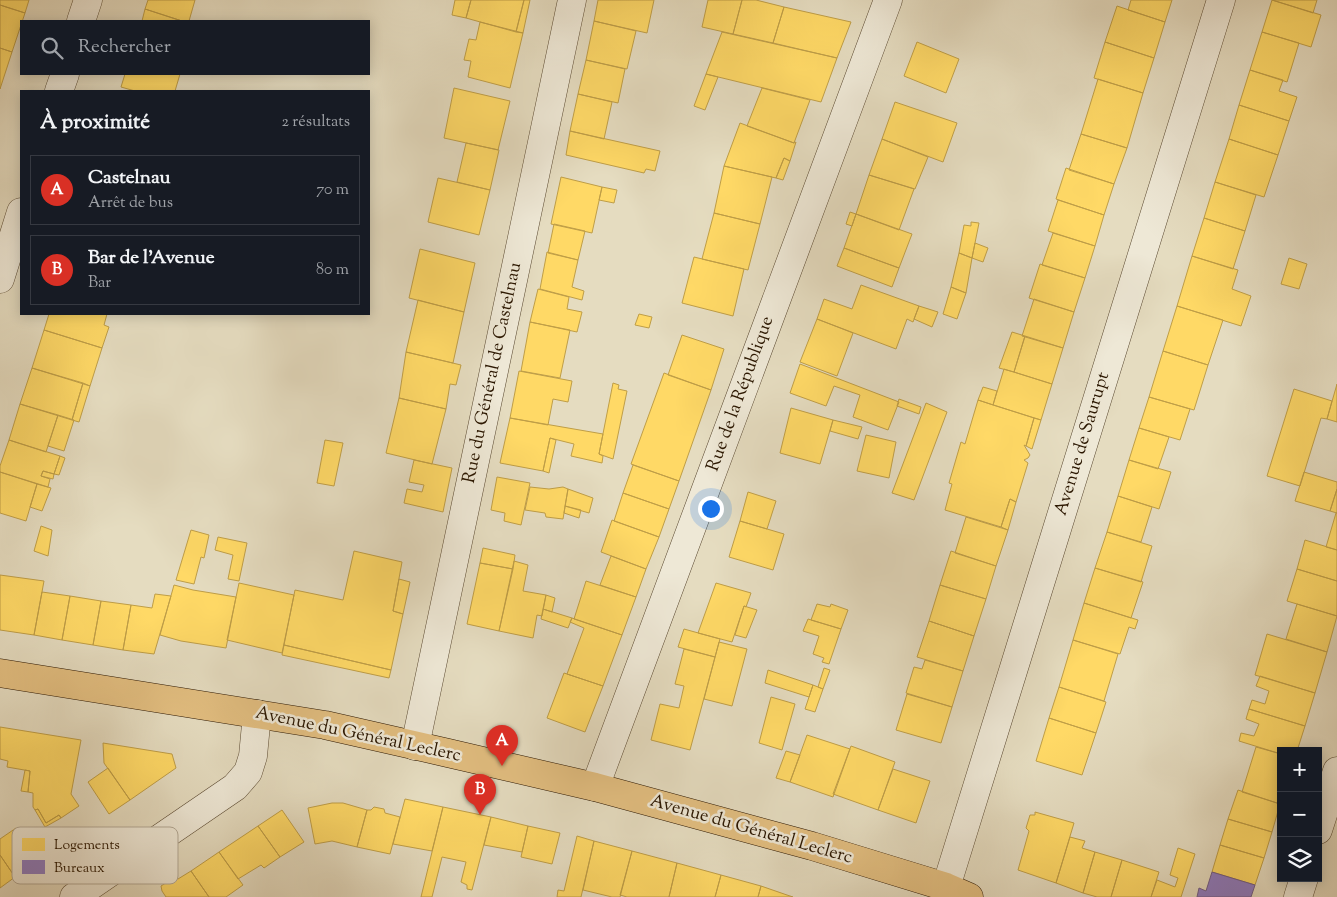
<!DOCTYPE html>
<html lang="fr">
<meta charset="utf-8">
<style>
:root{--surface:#171b24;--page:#242831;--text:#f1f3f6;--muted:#9ea1a6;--line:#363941;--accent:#d93025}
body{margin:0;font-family:"Sorts Mill Goudy",serif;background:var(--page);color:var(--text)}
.controls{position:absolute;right:15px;bottom:15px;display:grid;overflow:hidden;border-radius:0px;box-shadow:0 2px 12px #0003}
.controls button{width:45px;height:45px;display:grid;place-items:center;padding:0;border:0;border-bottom:1px solid var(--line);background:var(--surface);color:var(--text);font:25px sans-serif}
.you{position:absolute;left:710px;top:508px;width:18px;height:18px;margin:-12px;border:4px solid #fff;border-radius:50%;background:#1a73e8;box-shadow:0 0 0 8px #1a73e833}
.badge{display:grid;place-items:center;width:32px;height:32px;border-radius:50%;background:var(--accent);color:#fff;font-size:16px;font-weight:700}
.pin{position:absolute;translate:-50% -41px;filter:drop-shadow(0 1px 2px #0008)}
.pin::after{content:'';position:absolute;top:26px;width:18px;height:15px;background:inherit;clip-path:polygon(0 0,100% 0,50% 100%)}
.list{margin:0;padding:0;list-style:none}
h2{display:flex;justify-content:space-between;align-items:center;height:65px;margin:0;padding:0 20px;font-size:21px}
h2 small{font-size:16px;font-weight:400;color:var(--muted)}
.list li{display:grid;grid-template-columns:32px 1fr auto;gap:15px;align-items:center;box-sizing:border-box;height:70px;margin:0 10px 10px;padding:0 10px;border:1px solid var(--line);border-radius:0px}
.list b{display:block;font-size:19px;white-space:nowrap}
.list p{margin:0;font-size:16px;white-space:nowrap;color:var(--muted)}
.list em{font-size:16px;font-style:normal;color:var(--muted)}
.icon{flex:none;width:28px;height:28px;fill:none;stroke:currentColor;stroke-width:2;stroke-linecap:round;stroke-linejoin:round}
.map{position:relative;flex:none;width:1337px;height:897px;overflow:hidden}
.search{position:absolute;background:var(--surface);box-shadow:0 2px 12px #0003;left:20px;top:20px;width:350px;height:55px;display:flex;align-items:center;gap:12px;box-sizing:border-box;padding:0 18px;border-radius:0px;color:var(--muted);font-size:19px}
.panel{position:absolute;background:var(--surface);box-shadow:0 2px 12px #0003;left:20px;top:90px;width:350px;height:225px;border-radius:0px}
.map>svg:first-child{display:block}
</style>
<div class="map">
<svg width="1337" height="897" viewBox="0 0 1337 897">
<rect width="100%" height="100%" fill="#e5dcc0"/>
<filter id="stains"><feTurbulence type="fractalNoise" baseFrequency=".004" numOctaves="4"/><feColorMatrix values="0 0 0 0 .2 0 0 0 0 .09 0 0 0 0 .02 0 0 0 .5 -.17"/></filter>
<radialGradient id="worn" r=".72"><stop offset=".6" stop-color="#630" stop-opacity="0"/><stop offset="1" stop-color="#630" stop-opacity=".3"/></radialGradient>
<path fill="#ffd966" stroke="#bf9e47" d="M0,0H29L25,13L0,5Z
M148,0H195L189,21H182L145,9Z
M455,0H471L466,18L452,15Z
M471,0H524L516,32L466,18Z
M524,0H530L523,33L516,32Z
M598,0H654L647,33L594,21Z
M708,0H742L733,34L702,27Z
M742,0H756L784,7L773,43L733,34Z
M1131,0H1172L1165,22L1128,10Z
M1272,0L1321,15L1311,47L1262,32Z
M1272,0H1317L1313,13Z
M0,5L25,13L12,52L0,48Z
M1117,6L1165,22L1154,58L1105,42Z
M784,7L851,22L837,58L773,43Z
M145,9L182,21H142Z
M594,21L636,31L627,69L586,60Z
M480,22L523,33L510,88L468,77L471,61L464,60L469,39L476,40Z
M722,32L837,58L821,102L706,74Z
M1262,32L1299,43L1287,82L1250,70Z
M917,42L959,59L946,93L904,76Z
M1105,42L1154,58L1143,93L1094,78Z
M0,48L12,52L0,89Z
M586,60L625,69L618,103L578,94Z
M1250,70L1283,80L1279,91L1297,97L1289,121L1239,105Z
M125,74H180L175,91H135L121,87Z
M706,74L718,77L705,110L694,106Z
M1098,79L1143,93L1127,148L1081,134Z
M454,88L510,101L498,150L444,138Z
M762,88L810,100L794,143L747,126Z
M578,94L612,102L604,139L570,131Z
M895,102L957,123L943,162L882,139Z
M1239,105L1289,121L1278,155L1229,139Z
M740,123L794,143L796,142L790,161L784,158L776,178L724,166Z
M570,131L660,151L655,171L646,169L644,173L566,155Z
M1081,134L1127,148L1114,184L1069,170Z
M882,139L928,157L915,189L869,175Z
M1229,139L1278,155L1264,197L1215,182Z
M466,143L499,150L490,190L457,182Z
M784,158L790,161L783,180L776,178Z
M724,166L772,177L760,224L714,213Z
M1066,168L1114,184L1104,215L1056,199Z
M869,175L914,189L899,230L856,214Z
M561,177L602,187L592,233L551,224Z
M438,178L490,190L479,235L428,222Z
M1215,182L1256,195L1245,231L1204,218Z
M602,187L617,190L614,203L599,200Z
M1058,200L1104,215L1095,246L1048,231Z
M850,212L856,214L852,226L846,224Z
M714,213L760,224L748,270L702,259Z
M856,214L912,234L899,268L844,248Z
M1204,218L1245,231L1233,269L1192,256Z
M971,222L979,223L972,258L959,253L964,225L971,226Z
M554,224L585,231L578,260L548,253Z
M1053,233L1095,246L1085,278L1042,265Z
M975,243L988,248L983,262L972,258Z
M844,248L899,268L892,287L837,266Z
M420,249L475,263L464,312L409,298Z
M547,252L578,260L572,287L584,291L582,300L540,289Z
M959,253L972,258L966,293L951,287Z
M1192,256L1238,270L1232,289L1251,296L1241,326L1177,306Z
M694,257L744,269L733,316L682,303Z
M1289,258L1307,264L1299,289L1281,284Z
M1040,264L1085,278L1074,312L1029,298Z
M861,285L919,306L913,322L907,319L896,349L817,319L824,299L852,309Z
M951,287L966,293L957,319L943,314Z
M538,289L569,297L567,309L582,312L577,332L530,322Z
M1034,299L1074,312L1063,348L1022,336Z
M418,300L464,312L453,363L406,352Z
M919,306L938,312L932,327L914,319Z
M1177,306L1223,320L1208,365L1163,351Z
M49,314H107L104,325L109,327L102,348L44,330Z
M639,314L652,317L649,328L635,325Z
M817,319L853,333L837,376L800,362Z
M530,322L570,330L560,378L521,371Z
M44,330L102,348L90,386L32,368Z
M1012,332L1025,336L1014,372L999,368Z
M682,335L724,349L711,390L668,375Z
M1025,336L1063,348L1052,384L1014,372Z
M1163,351L1208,365L1194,410L1149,397Z
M406,352L461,365L456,385L450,384L446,409L399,398Z
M800,364L899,402L888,430L853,417L860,395L834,386L826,406L790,393Z
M32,368L83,383L72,420L20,404Z
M1004,369L1052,384L1041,420L993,405Z
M519,371L572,381L568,402L553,399L548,425L510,418Z
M664,373L711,390L679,481L631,464Z
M83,383L90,386L79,422L72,420Z
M613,383L619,385L618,389L627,391L613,459L599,454Z
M1337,384V422L1327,419Z
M983,387L997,391L993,405L978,400Z
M1294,389L1332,401L1327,419L1321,418L1300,486L1267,476Z
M1149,397L1190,409L1180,440L1139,428Z
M399,398L446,409L432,464L386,453Z
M899,399L921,407L919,414L897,406Z
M978,400L1034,418L1026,446L1024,445L1030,455L1028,458L1024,460L1028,463L1016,502L1010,499L1001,527L945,510L952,484L949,483L961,442L965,444Z
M926,403L947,412L914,500L892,493Z
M20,404L58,415L46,452L9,440Z
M791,408L833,420L820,464L780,453Z
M58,415L74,420L64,451L48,446Z
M510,418L603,434L599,454L603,456L602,463L571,456L574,444L550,438L543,471L500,463Z
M1034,418L1041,420L1032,449L1026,446Z
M833,420L862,427L858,439L830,431Z
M1139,428L1169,437L1158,469L1129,460Z
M866,435L896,442L889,478L857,471Z
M550,438L556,440L549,473L543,471Z
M9,440L60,456L54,474L43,471L41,476L50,479L48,487L0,472V466Z
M325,440L343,443L334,486L317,483Z
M60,456L65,458L59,475L54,474Z
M414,460L452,468L443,512L404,503L407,489L422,492L424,485L409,482Z
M1129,460L1171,472L1159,509L1118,496Z
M633,465L679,481L669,509L623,493Z
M43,471L54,474L53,479L41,476Z
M0,472L37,484L26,521L0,513Z
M1304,472L1337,482V489L1330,511L1295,501Z
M497,477L530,483L521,525L504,521L505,513L491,510Z
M37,484L51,488L42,511L30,507Z
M530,487L549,489L563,487L568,489L563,519L546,517L545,513L525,510Z
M568,489L593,498L589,513L565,506Z
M1337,489V513L1330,511Z
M748,492L776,501L767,529L740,521Z
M623,493L669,509L659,537L614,521Z
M1118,496L1152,507L1141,542L1107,532Z
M1010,499L1016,502L1008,530L1001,527Z
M565,506L581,510L579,518L564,513Z
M1336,513H1337V550L1326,547Z
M966,517L1008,530L996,566L955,553Z
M612,520L659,537L646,569L601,552Z
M740,521L784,534L773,570L729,557Z
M41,526L52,530L48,556L34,551Z
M191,530L209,535L204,558L201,557L194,584L176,580Z
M1107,532L1152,546L1141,582L1095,568Z
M218,537L247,543L239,581L228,579L233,555L215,550Z
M1305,540L1337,550V581L1297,569Z
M483,548L515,555L513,569L480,563Z
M354,551L402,562L393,611L403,614L391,670L284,645L295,590L343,600Z
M951,551L996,566L986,599L940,585Z
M611,556L646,569L636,597L600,585Z
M514,561L528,565L523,591L546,595L542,616L537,615L533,638L499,631Z
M480,563L513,569L499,631L467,624Z
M1095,568L1143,582L1131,618L1084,603Z
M1297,569L1337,581V616L1287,601Z
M0,575L44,581L34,635L0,630Z
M399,579L410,582L403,614L393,611Z
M586,581L636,597L622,635L574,619Z
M239,583L294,595L282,653L227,640Z
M716,583L751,593L746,607L744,606L732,642L698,633Z
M174,585L193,590L236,597L226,648L181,641L160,635Z
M940,585L986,599L974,636L929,621Z
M42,592L70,596L62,640L34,635Z
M155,594L171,596L154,654L123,650L131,605L152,608Z
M546,595L555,598L552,612L543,609Z
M70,596L101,601L93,645L62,640Z
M101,601L131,605L123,650L93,645Z
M1084,603L1138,620L1135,629L1129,627L1120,654L1073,640Z
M817,604L830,607L831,604L848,610L841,629L811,620Z
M1297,604L1337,616L1327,652L1286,639Z
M744,606L757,610L746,638L735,635Z
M543,609L572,618L568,628L541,619Z
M572,618L622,635L603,686L567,674L584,628L570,622Z
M808,619L841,629L829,664L822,662L824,658L813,654L819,636L803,631Z
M929,621L974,636L963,671L917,657Z
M684,629L720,639L715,657L678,647Z
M1267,634L1327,652L1315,693L1255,675Z
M1073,640L1118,654L1104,701L1059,687Z
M719,642L747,649L732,706L704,699Z
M284,645L391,670L389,678L282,655Z
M684,649L715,657L690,750L651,740L660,704L679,708L684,686L675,684Z
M925,660L963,671L952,707L906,693L914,667L922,669Z
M824,668L830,670L823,689L818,687Z
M768,670L813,685L809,697L765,683Z
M564,673L603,686L585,732L547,718Z
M1260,676L1315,693L1305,726L1249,709L1252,700L1265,704L1269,691L1256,686Z
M813,685L823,689L815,712L805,709Z
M1059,687L1106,702L1096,733L1049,718Z
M907,694L952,707L941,743L896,730Z
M771,697L795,704L782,750L759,743Z
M1249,709L1305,726L1297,751H1281V754L1239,741L1241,733L1254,736L1259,724L1246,719Z
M1049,718L1096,733L1082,775L1036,761Z
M0,727L81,740L71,794L79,806L61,818L59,815L46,823L38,809L35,810L33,807V793L28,792L30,771L7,767L8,761L0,759Z
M807,735L850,749L833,797L790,782Z
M103,743L172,754L176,768L130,800L104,763Z
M851,746L895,762L878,810L833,794Z
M1256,747L1281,754L1280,804L1242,792Z
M786,751L800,755L790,782L776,778Z
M108,768L130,800L109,814L88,782Z
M893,769L930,781L916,823L878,810Z
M25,770L30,771L28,792L21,791Z
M1238,790L1280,804L1272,832L1228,819Z
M405,799L443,807L432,851L393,844Z
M332,803H343L367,810L357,847L332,841L315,844L308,808Z
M374,807L384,809L385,813L400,817L390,854L357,847L367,810H371Z
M443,807L491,817L472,890L467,889V885L461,882L466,862L442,857L432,897H421Z
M38,809L46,823L59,815L61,818L45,827L35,810Z
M282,810L304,842L280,857L258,826Z
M1035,812L1074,823L1056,883L1018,870L1029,831L1026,828L1030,815H1035Z
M491,817L528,826L522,852L484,845Z
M1228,819L1272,832L1264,858L1220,845Z
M258,826L280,857L264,868L261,865L238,879L219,852Z
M528,826L560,833L552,864L521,857Z
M16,828L38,862L15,877L0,855V839Z
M577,836L594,841L581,897H557L558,890L564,891Z
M1070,837L1085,841L1082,848L1095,852L1083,893L1056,883Z
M594,841L632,851L620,897H612L583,890Z
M1220,845L1264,858L1255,885L1212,872Z
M1178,848L1195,854L1181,897H1151L1157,880L1175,887L1178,878L1170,875Z
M632,851L677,863L669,897H627L620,895Z
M219,852L243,885L226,897H209L191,871Z
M1095,852L1122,860L1111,897H1097L1083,893Z
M0,855L15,877L0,888Z
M1122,860L1159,872L1151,897H1111Z
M677,863L721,875L715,897H669Z
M191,871L209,897H166L162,891L161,886L175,877L178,879Z
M721,875L761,886L758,897H715Z
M761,886L787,895L793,897H758Z"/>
<path fill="#8e7cc3" stroke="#705d88" d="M1212,872L1255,885L1251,897H1197L1199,888L1206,891Z"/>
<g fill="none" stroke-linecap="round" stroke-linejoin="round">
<g stroke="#594830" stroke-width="29">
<path id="minor" d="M81,21L88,0
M59,91L65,74
M0,279L21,212
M415,746L572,0
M595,787L888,0
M1318,830L1337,771
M946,887L1221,0
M74,897L235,787L248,772L253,756L257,714
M1298,897L1304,878"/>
</g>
<g stroke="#2a1600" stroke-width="29">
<path id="major" d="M0,673L325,725L448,753L595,787L812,846L946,887L969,897"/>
</g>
<use href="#minor" stroke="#eee8d6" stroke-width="28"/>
<use href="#major" stroke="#e2be80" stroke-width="28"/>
</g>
<g text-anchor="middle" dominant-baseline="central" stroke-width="5" stroke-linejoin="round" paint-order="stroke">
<g font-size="18" fill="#2a1600" stroke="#eee8d6">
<text transform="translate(493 373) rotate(-78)">Rue du Général de Castelnau</text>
<text transform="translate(741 394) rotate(-70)">Rue de la République</text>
<text transform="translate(1083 444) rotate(-73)">Avenue de Saurupt</text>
<text transform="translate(358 735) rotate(12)">Avenue du Général Leclerc</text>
<text transform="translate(751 830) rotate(16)">Avenue du Général Leclerc</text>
</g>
</g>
<rect x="12" y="827" width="166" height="57" rx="8" fill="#eee8d6" stroke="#b3a996" stroke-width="1"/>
<rect x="22" y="838" width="23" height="13" fill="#ffd966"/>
<rect x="22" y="860" width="23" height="14" fill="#8e7cc3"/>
<g font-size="14" fill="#2a1600">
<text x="54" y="849">Logements</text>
<text x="54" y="872">Bureaux</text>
</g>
<rect width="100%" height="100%" filter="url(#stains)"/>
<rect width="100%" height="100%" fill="url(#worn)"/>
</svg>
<div class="controls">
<button>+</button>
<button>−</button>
<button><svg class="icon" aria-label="layers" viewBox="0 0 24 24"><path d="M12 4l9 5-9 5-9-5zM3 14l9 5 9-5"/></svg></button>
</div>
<div class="you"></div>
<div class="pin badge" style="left:502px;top:766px">A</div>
<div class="pin badge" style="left:480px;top:815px">B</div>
<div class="search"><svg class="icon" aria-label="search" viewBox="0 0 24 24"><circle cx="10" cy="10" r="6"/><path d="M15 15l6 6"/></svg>Rechercher</div>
<section class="panel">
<h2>À proximité<small>2 résultats</small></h2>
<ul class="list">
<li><span class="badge">A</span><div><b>Castelnau</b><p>Arrêt de bus</p></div><em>70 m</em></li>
<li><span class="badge">B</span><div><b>Bar de l'Avenue</b><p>Bar</p></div><em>80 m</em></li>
</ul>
</section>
</div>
